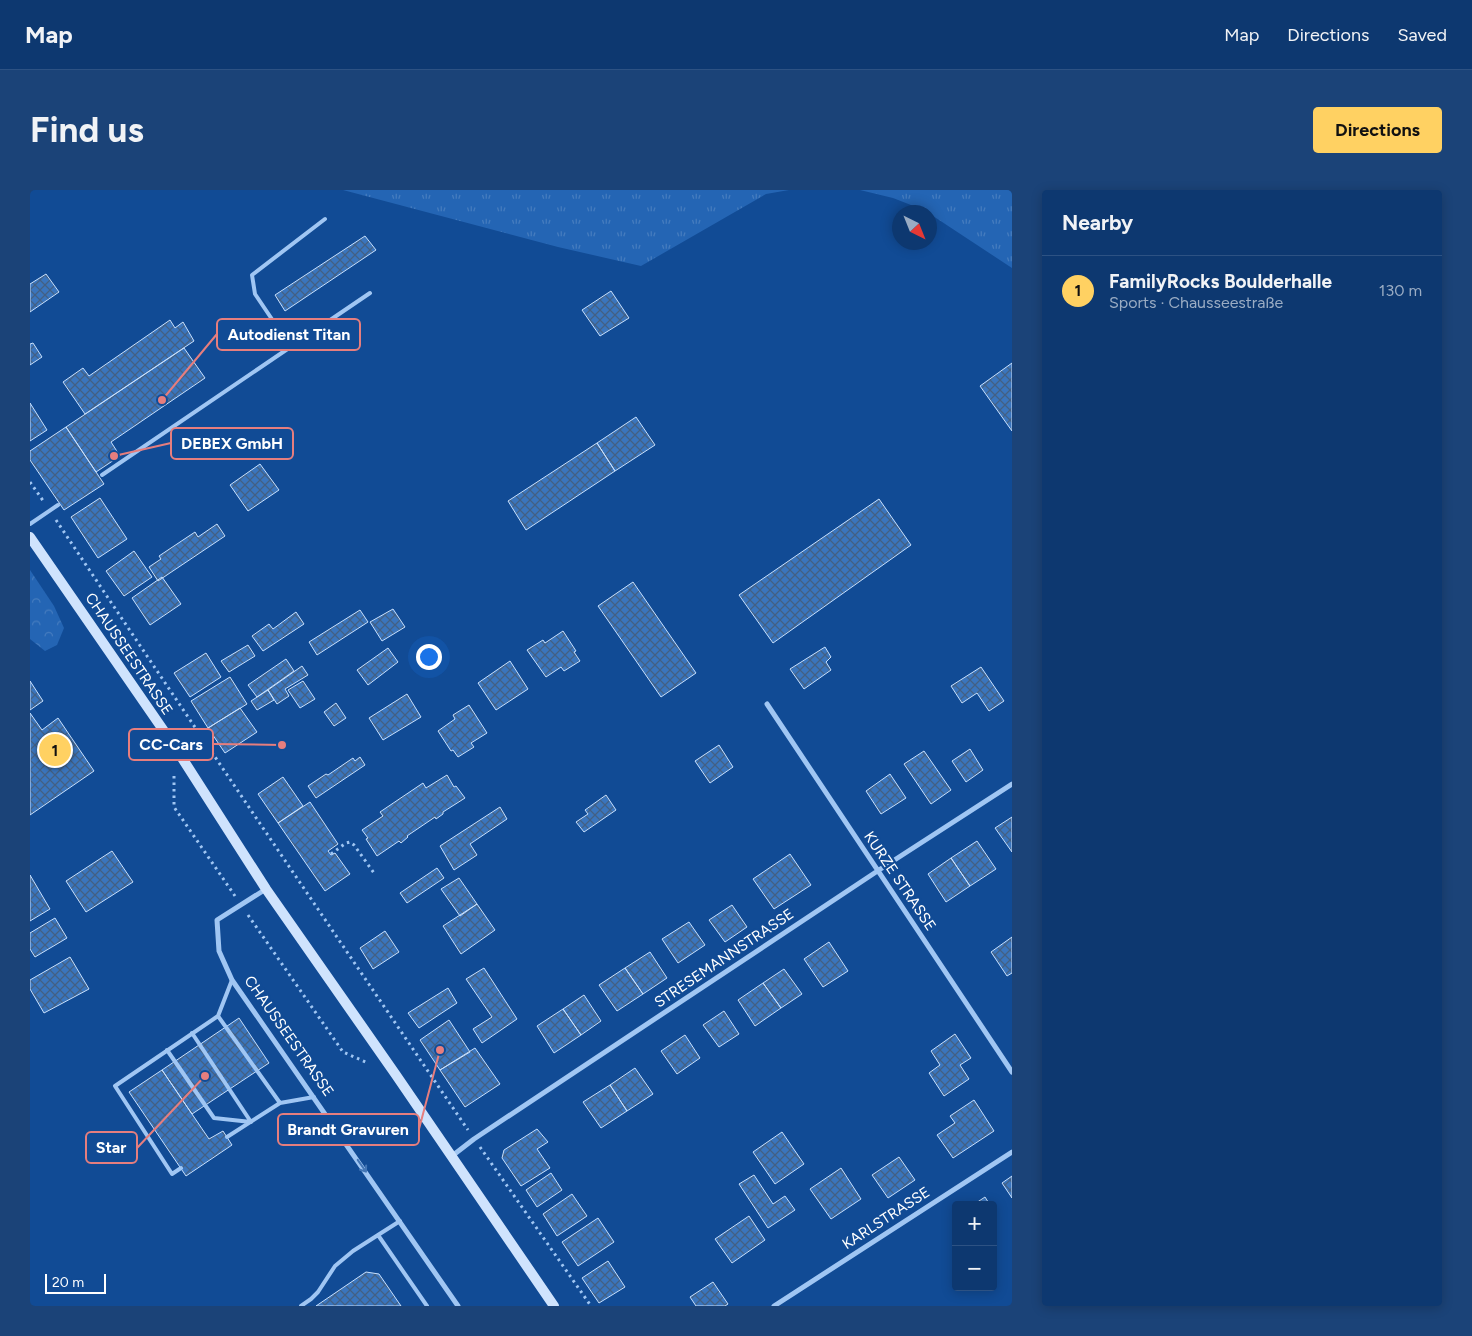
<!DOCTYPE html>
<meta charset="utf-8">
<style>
:root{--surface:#0d3870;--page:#1b4378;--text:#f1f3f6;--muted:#9aacc3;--line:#2d5283;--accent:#ffd162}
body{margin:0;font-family:Figtree,sans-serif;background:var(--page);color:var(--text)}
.controls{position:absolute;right:15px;bottom:15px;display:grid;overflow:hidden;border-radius:5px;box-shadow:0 2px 12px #0003}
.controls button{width:45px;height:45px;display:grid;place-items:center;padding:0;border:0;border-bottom:1px solid var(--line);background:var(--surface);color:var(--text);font:25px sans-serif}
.compass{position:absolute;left:862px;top:15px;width:45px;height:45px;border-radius:50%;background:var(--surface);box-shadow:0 2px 12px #0003;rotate:137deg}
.scale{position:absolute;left:15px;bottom:12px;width:61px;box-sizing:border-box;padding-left:5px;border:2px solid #fff;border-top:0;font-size:14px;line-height:18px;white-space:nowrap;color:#fff;-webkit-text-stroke:4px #114b95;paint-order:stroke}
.you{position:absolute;left:398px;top:466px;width:18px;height:18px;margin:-12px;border:4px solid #fff;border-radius:50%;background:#1a73e8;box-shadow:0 0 0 8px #1a73e833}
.badge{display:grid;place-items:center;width:32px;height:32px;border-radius:50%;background:var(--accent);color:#111;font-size:16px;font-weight:700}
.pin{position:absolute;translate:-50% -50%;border:2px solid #fff;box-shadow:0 1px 5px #0006}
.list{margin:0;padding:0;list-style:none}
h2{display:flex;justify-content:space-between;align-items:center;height:65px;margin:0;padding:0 20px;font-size:21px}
h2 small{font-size:16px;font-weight:400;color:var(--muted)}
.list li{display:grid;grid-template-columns:32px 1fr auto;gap:15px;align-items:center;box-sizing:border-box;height:70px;padding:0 20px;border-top:1px solid var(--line)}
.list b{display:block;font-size:19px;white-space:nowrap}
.list p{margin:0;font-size:16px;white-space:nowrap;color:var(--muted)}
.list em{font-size:16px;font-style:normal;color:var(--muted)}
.map{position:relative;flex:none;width:982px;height:1116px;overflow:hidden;border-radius:5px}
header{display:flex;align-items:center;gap:30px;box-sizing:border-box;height:70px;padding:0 25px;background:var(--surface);border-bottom:1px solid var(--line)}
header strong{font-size:24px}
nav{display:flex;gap:28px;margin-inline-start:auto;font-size:18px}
.intro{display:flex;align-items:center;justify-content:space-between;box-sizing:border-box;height:120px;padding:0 30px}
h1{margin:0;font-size:35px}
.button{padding:12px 22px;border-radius:5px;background:var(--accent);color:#111;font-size:18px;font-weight:700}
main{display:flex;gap:30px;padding:0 30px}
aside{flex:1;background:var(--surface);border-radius:5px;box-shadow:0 2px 12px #0003}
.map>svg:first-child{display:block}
</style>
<header>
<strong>Map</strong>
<nav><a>Map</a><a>Directions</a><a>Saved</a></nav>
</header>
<div class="intro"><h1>Find us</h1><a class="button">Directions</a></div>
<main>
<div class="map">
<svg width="982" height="1116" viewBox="0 0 982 1116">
<defs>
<pattern id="grass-tufts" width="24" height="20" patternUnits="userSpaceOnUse" patternTransform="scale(1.25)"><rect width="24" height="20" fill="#2465b4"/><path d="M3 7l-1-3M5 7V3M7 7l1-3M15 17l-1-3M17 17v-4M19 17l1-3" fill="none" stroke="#457cbf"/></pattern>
<pattern id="forest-crowns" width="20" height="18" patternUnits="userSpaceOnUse" patternTransform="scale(1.25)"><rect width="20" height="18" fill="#2465b4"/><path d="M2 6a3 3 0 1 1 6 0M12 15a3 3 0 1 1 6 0" fill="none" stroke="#457cbf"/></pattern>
<pattern id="building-cross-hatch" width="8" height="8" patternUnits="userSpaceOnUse" patternTransform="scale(1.25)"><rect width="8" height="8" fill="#3a75bd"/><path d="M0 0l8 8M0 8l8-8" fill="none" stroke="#436084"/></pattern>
</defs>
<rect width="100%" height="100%" fill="#114b95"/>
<path fill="url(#grass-tufts)" d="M313,0H759L736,4L611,76L528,57Z
M830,0H982V78L900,24L899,22L863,8Z"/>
<path fill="url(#forest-crowns)" d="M0,380L24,416L34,438L27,455L15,461L0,449Z"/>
<path fill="url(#building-cross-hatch)" stroke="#c8e0fd" d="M335,46L346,60L255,121L245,105Z
M16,84L29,102L0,122V94Z
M581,101L599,128L570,146L552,120Z
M140,130L145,138L153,132L164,151L55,224L33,192L53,178L59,186Z
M3,153L12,167L0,175V154Z
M154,158L175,188L81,252L90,266L66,282L36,237Z
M982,173V241L950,196Z
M0,213L17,240L0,251Z
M606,227L625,255L585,281L567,253Z
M36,237L74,294L34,320L0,270V261Z
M567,253L585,281L496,340L478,311Z
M230,274L249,300L218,321L200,295Z
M70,308L97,349L68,368L41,327Z
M849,309L881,355L743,453L709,405Z
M187,334L195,346L128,391L119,377L131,369L129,366L165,342L168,347Z
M104,361L122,387L94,406L76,381Z
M132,387L151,414L120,435L102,408Z
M603,392L666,483L631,507L568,416Z
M363,419L375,437L352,451L340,432Z
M330,420L338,432L287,465L279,452Z
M266,422L274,434L233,461L222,446L239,434L243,439Z
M533,441L546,461L544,462L550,471L534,481L531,477L516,487L497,460L513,450L515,453Z
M218,455L225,466L199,482L191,471Z
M795,457L801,467L796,472L801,480L774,499L760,479Z
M358,458L368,472L338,495L327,480Z
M176,463L191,487L160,507L144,483Z
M256,469L264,481L227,507L218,495Z
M480,471L498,499L466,520L448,493Z
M272,476L278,485L255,499L259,506L247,514L238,500Z
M951,477L974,511L959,521L947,503L932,513L921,496Z
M200,487L217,514L178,538L161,511Z
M0,491L13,511L0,520Z
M273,491L285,509L270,518L258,500Z
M238,500L244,510L227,520L221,511Z
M377,504L391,527L353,550L339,528Z
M306,513L316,528L304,536L294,522Z
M439,515L457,543L441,553L444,557L428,567L423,560L421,561L408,541L425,529L423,525Z
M210,518L227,542L195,563L178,538Z
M0,523L12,540L28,528L64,581L0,625Z
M689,555L703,577L680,593L665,571Z
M940,559L953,580L936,592L922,571Z
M894,561L921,600L901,614L874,574Z
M330,567L335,575L286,608L278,596L296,584L298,585L323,568L325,571Z
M860,584L876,608L851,624L836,601Z
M417,585L424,597L426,596L435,608L413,622V624L406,629L405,627L377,646L378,647L371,653L369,651L347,666L336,649L338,648L332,640L353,626L350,622L393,593L396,598Z
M253,587L273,616L248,633L228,604Z
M576,605L586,620L554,642L546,632L558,624L555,620Z
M280,612L308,654L298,661L301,665L305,663L320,684L295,701L248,633Z
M470,617L477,629L440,654L447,665L424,680L410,656Z
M982,627V662L965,638Z
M947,651L966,679L940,696L921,668Z
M82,661L103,692L56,722L36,691Z
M760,664L781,695L744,719L723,689Z
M921,668L940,696L916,712L898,684Z
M407,678L414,688L377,713L370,703Z
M0,685L20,719L0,731Z
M429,688L447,714L430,726L411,699Z
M447,714L465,740L431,764L413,736Z
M702,715L717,737L695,752L679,730Z
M25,728L37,748L5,767L0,759V743Z
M659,732L675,755L648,773L632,749Z
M355,741L369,762L343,779L330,758Z
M982,747V783L977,786L961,762Z
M799,752L818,781L793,797L774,769Z
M620,762L637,788L613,804L595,778Z
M40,767L59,799L14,823L0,799V790Z
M454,778L487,829L452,853L443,839L462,827L436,789Z
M595,778L613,804L587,821L569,795Z
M754,779L772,804L751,818L733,793Z
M733,793L751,818L725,836L708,810Z
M418,798L427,813L389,838L378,823Z
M554,805L571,831L551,845L533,819Z
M533,819L551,845L524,863L507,836Z
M694,821L709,844L689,857L673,835Z
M209,828L239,873L162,924L132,880Z
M419,830L440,862L410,880L390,850Z
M925,844L941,868L930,875L939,889L914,906L899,883L910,875L901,861Z
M655,845L670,868L647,884L631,861Z
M445,858L470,894L435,917L410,880Z
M605,878L623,904L597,921L580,895Z
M132,880L179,949L193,941L202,955L156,986L99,902Z
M580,895L597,921L571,938L553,912Z
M944,910L964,941L923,968L907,945L925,933L920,926Z
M507,939L518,952L507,959L520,978L491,996L472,968L474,960Z
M752,942L774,974L745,994L723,962Z
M869,967L885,990L858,1008L842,985Z
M811,978L831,1009L801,1029L780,999Z
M521,983L532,1000L507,1017L496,1000Z
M724,985L743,1014L755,1006L765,1020L738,1038L709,994Z
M982,986V1008L972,993Z
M542,1004L557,1026L527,1046L513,1024Z
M955,1007L960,1015H943Z
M719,1026L735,1050L702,1073L685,1049Z
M568,1028L584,1052L548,1076L532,1052Z
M578,1071L595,1097L569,1113L552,1088Z
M336,1082L349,1084L371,1116H286Z
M683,1092L698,1114L695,1116H666L660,1107Z"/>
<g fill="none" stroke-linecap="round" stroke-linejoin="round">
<path stroke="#a0c6f3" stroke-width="3" stroke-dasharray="2.5 4" stroke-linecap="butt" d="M0,292L14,312
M26,330C162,534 300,737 438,940
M144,586V617L205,706
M301,664L316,653L320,652L324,655L344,683
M218,725L313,862L338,873
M450,957L561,1116"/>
<path stroke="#a0c6f3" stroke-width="4" d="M260,156L225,104L222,85L295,29
M72,285L340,103
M0,334L28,315
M188,826L250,913
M162,843L221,932
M137,860L184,928L221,932
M197,947L250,913L284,907
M151,978L142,984L85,896L188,826L202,790
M370,1031L348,1045L397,1116
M271,1116L281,1109L288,1102L305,1076L323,1061L348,1045"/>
<path stroke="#a0c6f3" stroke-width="5" d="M737,514L982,882
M236,699L187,730L189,761L202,790L428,1116
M422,966L444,949L849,680L982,594
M744,1116L982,962"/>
<path stroke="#cfe3fd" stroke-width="10" d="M0,347L145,557L236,699L366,885L524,1116"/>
</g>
<defs><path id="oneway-shaft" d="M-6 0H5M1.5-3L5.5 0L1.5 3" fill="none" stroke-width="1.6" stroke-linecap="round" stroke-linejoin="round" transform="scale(1.25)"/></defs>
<use stroke="#4376b6" href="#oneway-shaft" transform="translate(332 976) rotate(55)"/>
<g text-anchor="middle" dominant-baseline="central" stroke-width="4.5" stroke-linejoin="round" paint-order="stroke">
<g font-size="15" fill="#fff" stroke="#114b95">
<text transform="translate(99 464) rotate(56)">CHAUSSEESTRASSE</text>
<text transform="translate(870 691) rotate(56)">KURZE STRASSE</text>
<text transform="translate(694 768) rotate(-34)">STRESEMANNSTRASSE</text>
<text transform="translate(259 846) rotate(55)">CHAUSSEESTRASSE</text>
<text transform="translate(856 1028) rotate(-33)">KARLSTRASSE</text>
</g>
</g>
<path fill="none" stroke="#e67e7e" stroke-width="2" d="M132 210L187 144M84 266L141 253M252 555L183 554M410 860L389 939M175 886L107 958"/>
<g fill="#e67e7e" stroke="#114b95" stroke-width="2">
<circle cx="132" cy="210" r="5"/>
<circle cx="84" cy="266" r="5"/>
<circle cx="252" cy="555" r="5"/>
<circle cx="410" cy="860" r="5"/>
<circle cx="175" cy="886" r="5"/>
</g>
<g fill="#114b95" stroke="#e67e7e" stroke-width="2">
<rect x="187" y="129" width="143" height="31" rx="5"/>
<rect x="141" y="238" width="122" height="31" rx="5"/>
<rect x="99" y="539" width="84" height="31" rx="5"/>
<rect x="248" y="924" width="141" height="31" rx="5"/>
<rect x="56" y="942" width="51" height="31" rx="5"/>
</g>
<g font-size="16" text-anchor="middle" font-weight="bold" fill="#fff">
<text x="259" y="150">Autodienst Titan</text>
<text x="202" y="259">DEBEX GmbH</text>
<text x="141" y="560">CC-Cars</text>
<text x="318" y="945">Brandt Gravuren</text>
<text x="81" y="963">Star</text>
</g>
</svg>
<div class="controls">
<button>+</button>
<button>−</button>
</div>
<svg class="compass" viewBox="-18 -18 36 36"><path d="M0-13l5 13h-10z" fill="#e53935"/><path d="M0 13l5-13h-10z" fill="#9aacc3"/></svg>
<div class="scale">20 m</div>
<div class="you"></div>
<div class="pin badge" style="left:25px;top:560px">1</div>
</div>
<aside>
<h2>Nearby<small></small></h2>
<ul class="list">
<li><span class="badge">1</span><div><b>FamilyRocks Boulderhalle</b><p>Sports · Chausseestraße</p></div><em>130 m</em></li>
</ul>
</aside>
</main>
